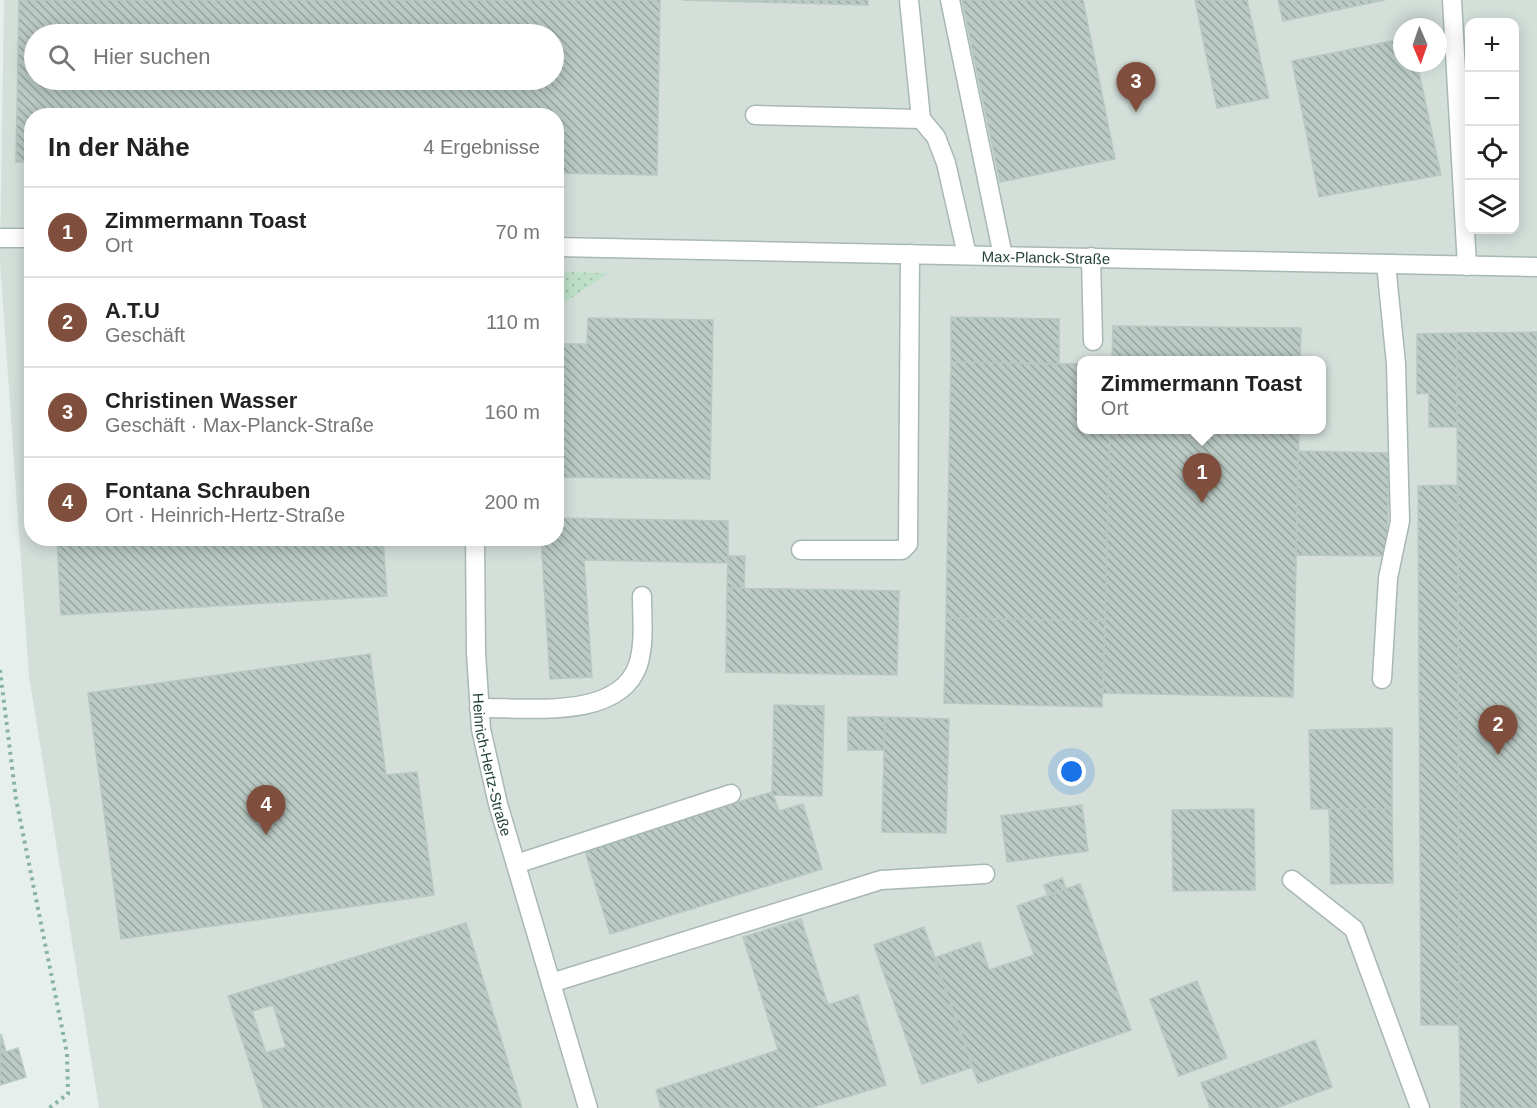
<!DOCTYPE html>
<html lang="de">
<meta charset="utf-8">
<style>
:root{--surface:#fff;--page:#f6f6f6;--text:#222;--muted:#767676;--line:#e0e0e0;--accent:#804e3d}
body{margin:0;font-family:Arial,sans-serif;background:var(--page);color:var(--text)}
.controls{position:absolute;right:18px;top:18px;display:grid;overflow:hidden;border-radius:12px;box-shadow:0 3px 15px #0003}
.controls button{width:54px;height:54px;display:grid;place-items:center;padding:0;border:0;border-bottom:2px solid var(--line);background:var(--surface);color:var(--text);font:30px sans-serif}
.compass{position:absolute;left:1393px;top:18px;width:54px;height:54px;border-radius:50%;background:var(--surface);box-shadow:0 3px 15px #0003;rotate:178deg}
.you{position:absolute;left:1072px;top:772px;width:21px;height:21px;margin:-15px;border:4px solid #fff;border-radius:50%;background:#1a73e8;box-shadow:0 0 0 9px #1a73e833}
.badge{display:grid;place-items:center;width:39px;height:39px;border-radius:50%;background:var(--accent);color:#fff;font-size:20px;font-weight:700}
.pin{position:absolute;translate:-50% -50px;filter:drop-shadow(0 2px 3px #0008)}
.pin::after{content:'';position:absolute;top:32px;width:21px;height:18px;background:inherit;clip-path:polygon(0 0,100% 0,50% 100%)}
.popup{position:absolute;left:1077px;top:356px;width:249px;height:78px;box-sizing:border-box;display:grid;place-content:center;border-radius:12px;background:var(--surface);filter:drop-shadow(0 2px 4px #0005);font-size:20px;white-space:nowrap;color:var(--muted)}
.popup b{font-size:22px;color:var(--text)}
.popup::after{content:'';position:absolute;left:50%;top:100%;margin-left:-12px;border:12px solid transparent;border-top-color:var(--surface)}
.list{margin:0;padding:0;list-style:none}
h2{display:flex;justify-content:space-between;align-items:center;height:78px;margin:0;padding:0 24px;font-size:26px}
h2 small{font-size:20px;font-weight:400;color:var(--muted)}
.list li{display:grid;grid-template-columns:39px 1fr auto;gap:18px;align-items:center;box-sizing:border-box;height:90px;padding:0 24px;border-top:2px solid var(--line)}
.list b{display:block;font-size:22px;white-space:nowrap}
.list p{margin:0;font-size:20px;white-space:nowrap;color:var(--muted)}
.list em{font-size:20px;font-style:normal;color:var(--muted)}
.icon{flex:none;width:33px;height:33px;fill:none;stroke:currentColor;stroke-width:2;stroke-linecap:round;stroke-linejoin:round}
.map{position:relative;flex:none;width:1537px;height:1108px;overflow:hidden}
.search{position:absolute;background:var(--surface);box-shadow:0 3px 15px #0003;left:24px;top:24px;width:540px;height:66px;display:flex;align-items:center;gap:15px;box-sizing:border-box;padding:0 21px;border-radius:33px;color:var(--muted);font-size:22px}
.panel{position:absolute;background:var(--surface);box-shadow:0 3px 15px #0003;left:24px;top:108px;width:540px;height:438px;border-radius:24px}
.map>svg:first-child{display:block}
</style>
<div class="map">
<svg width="1537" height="1108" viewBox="0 0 1537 1108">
<defs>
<pattern id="grass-dots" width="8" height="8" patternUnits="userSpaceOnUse" patternTransform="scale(1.5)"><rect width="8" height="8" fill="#bfe0c8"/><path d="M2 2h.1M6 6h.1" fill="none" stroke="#a4c1ad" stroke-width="1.8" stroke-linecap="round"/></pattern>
<pattern id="building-back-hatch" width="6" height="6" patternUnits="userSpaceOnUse" patternTransform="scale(1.5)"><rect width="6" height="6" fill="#bbcac4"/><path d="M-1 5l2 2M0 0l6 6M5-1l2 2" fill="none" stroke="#98a6a0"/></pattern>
</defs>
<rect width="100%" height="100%" fill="#e6efeb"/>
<path fill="#d4dfda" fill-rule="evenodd" d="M4,0H1537V1108H99L29,676L0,261ZM1470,22H1514V230H1470ZM1402,27H1438V63H1402ZM34,34H554V80H34ZM32,116H556V538H32ZM1082,360H1322V430H1082Z"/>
<path fill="url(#grass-dots)" d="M557,272L608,273L557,308Z"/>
<path fill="url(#building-back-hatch)" stroke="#b8c9c2" stroke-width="1.5" fill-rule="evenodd" d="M19,0H660L657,175L556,173V116H32V162H16ZM34,34H554V80H34Z
M682,0H868V5Z
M962,0H1083L1115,159L1000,182Z
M1195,0H1247L1269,98L1217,108Z
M1278,0H1385L1283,21Z
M1402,39V63H1417L1441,175L1319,197L1292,61Z
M951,317L1059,319V364L951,362Z
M588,318L713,320L710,479L556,477V344H587Z
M1113,326L1301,328L1300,360H1112Z
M1537,332V1108H1461L1459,1025L1457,333Z
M1457,333V427H1429V393L1417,394V334Z
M951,362L1082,364V430H1110L1105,621L946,618Z
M1110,430H1299L1293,697L1103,693Z
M1298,451L1389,453L1387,556L1296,555Z
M1458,485L1459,1025H1421L1418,486Z
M556,518L728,521V563L584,560L592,677L550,679L541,538H556Z
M57,538H383L387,596L61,615Z
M728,556H745L744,588H727Z
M727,588L899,591L897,675L726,672Z
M946,618L1105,621L1102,707L944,703Z
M370,654L386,775L417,772L434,895L121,939L88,693Z
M774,705L824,706L822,796L772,795Z
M848,717H885L884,750H848Z
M885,717L949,719L946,833L882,832Z
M1392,728V809H1311L1309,730Z
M772,792L779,811L803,804L822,869L610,934L584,848Z
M1082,805L1088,851L1007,862L1001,816Z
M1254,809L1255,890L1173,891L1172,810Z
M1329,809H1392L1393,883L1331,884Z
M1062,878L1066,889L1048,896L1044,885Z
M1080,884L1131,1030L978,1083L934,958L980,942L989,970L1034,955L1017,906Z
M801,919L828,1005L858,995L886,1085L810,1108H661L656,1090L778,1050L743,937Z
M466,923L522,1108H264L228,996ZM273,1005L286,1047L266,1053L252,1011Z
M924,927L973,1067L922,1084L874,945Z
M1197,981L1227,1058L1179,1076L1150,999Z
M1,1034L6,1052L18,1048L26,1077L0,1085Z
M1315,1040L1332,1087L1277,1108H1210L1201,1083Z"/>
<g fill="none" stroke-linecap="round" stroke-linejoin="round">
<g stroke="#a8b8b2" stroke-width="21">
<g id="minor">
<path d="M909,0L921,119"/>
<path d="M950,0L1003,256"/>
<path d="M1452,0L1467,266"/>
<path d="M755,115L921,119L936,137L946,163L967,255"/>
<path d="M0,238H32"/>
<path id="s1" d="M556,247L1537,267"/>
<path d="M1091,257L1093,341"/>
<path id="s2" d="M475,538L476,653L481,729L498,804L588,1108"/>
<path d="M801,550H902L908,544L910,254"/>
<path d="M1382,679L1388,578L1400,521L1396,364L1386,264"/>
<path d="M479,708C526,707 619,721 638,665C645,643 642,619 642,596"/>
<path d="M516,864L731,794"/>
<path d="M1292,880L1354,929L1420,1108"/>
<path d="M551,983L881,880L985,874"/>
</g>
</g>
<path stroke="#86b3a5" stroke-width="4" stroke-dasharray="3 4.5" stroke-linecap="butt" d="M0,670L16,799L67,1053L68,1094L49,1108"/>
<use href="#minor" stroke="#fff" stroke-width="18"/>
</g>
<g text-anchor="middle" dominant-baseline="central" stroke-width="5" stroke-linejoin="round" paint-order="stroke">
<g font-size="15" fill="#24423a" stroke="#f7fbf9">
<text stroke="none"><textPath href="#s1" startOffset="490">Max-Planck-Straße</textPath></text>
<text stroke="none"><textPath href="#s2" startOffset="228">Heinrich-Hertz-Straße</textPath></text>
</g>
</g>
</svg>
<div class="controls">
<button>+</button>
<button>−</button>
<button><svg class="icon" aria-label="locate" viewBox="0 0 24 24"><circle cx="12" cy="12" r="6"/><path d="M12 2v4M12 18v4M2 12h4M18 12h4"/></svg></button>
<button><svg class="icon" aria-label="layers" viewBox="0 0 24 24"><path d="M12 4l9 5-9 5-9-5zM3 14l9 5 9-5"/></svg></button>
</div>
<svg class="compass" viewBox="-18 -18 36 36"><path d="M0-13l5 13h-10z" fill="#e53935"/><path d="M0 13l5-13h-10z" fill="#767676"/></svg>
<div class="you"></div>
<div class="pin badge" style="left:1202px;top:503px">1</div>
<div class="popup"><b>Zimmermann Toast</b>Ort</div>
<div class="pin badge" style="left:1498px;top:755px">2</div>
<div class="pin badge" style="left:1136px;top:112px">3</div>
<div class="pin badge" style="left:266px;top:835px">4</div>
<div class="search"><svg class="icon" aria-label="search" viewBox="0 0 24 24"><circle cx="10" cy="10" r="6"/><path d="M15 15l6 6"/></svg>Hier suchen</div>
<section class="panel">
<h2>In der Nähe<small>4 Ergebnisse</small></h2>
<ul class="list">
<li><span class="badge">1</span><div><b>Zimmermann Toast</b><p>Ort</p></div><em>70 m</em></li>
<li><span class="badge">2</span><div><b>A.T.U</b><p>Geschäft</p></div><em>110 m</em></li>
<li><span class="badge">3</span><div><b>Christinen Wasser</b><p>Geschäft · Max-Planck-Straße</p></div><em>160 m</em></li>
<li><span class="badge">4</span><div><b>Fontana Schrauben</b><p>Ort · Heinrich-Hertz-Straße</p></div><em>200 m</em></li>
</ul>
</section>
</div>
